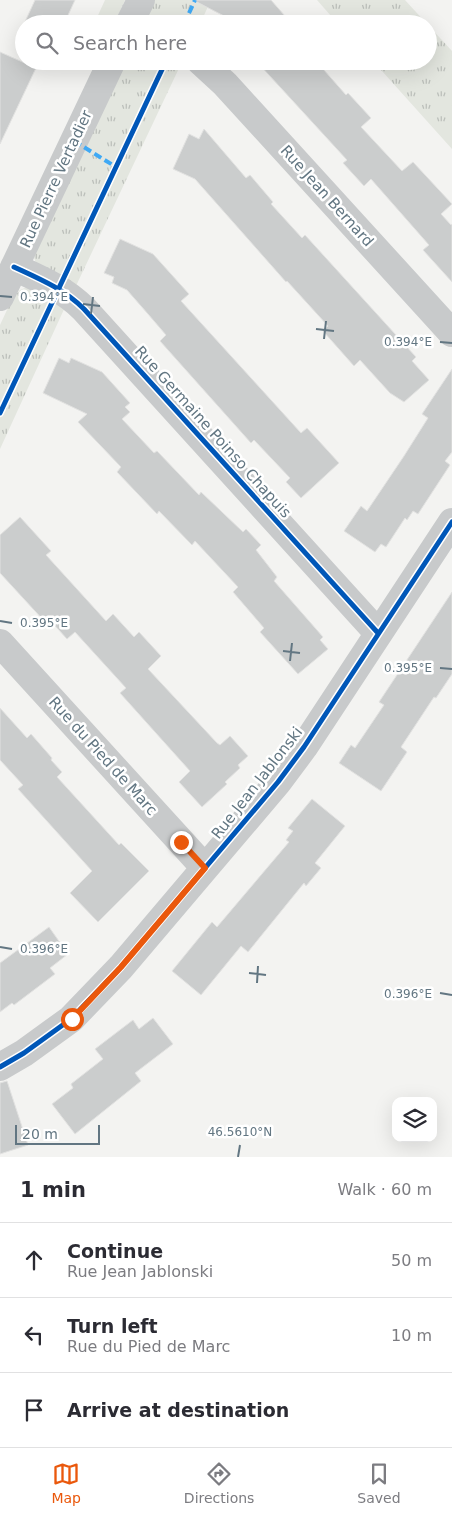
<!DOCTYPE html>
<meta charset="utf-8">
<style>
:root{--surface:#fff;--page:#f2f2f3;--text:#2b2b33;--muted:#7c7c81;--line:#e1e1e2;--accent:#ea580c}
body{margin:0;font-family:"DejaVu Sans",sans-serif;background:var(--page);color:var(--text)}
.controls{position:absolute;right:15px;bottom:15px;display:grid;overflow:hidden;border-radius:10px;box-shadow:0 5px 20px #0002}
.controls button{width:45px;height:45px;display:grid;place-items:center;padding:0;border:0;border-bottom:1px solid var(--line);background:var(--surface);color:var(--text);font:25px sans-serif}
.scale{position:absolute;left:15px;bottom:12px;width:85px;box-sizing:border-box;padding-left:5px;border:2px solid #627682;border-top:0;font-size:14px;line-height:18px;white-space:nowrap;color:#627682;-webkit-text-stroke:4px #fff;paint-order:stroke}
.stop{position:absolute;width:15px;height:15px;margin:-11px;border:4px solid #ea580c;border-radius:50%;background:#fff}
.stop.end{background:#ea580c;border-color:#fff;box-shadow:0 1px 5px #0008}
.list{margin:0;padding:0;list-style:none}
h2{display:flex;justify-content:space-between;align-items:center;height:65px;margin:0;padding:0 20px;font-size:21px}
h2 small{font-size:16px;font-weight:400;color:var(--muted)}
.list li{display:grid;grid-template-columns:32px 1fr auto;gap:15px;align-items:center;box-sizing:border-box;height:75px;padding:0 20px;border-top:1px solid var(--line)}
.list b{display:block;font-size:19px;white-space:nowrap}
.list p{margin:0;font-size:16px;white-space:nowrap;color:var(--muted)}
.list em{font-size:16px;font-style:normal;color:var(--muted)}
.icon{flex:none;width:28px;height:28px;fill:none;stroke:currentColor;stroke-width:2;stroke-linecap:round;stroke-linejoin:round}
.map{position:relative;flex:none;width:452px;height:1157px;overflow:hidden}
.search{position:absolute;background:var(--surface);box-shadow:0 5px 20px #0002;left:15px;right:15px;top:15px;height:55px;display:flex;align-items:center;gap:12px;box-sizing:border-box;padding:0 18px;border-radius:28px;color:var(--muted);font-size:19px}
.sheet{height:290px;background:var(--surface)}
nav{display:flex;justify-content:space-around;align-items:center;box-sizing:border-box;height:70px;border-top:1px solid var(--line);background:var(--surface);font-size:14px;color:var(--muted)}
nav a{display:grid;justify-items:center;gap:2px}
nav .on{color:var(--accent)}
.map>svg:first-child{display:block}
</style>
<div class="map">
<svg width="452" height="1157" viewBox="0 0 452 1157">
<defs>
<pattern id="grass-tufts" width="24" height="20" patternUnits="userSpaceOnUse" patternTransform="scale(1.25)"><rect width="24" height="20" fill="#e3e6df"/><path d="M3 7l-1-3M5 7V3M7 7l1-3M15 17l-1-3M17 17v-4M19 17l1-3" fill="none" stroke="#bbbfba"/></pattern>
</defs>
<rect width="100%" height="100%" fill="#f3f3f1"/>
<path fill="url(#grass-tufts)" d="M105,0H125L114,24H94Z
M152,0H211L200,24H147L146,19Z
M317,0H405L427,24H338Z
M428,25L452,51V149L373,61H428Z
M123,61H175L181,64L75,288L37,267L34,257Z
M27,287L66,305L0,449V325L13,297L20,290Z"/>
<path fill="#cbcdcd" stroke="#e2e2e1" d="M35,0H75L64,24H24Z
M193,0H271L292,24H223L226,17Z
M0,52L36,68L0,144Z
M260,61H316L346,95L348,93L371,118L361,127L402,171L413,162L452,204L441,214L451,225L452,224V282L423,250L429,245L371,179L364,186L343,163L347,160L258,63Z
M204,129L246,178L250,175L273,202L271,204L302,238L305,235L416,357L412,361L429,380L404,402L390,393L360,360L354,366L323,331L328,326L287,281L286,282L195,179L173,169L189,134L199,139Z
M120,239L153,254L189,294L181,301L301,433L307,428L339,463L301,498L286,482L290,478L254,440L251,443L160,341L166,335L148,314L127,290L112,283L114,277L104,273Z
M59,358L69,363L71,358L102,372L130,403L125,407L130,412L122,419L154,453L157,451L199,495L201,492L243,532L246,529L261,545L256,550L277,577L274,581L323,637L320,640L328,649L298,674L260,632L264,628L233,592L238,587L195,541L192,545L159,511L157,514L117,472L121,467L78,422L87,414L43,393Z
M452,369V452L445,461L450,465L418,514L413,511L407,520L405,518L386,547L381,544L375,552L344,531L361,506L367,511L404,456L428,418L422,414Z
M20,517L51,551L46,555L106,621L113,614L134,637L139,632L161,656L148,669L217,743L220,745L230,736L248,756L238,765L240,768L225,782L227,784L202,807L179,782L190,771L120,693L126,688L75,632L67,639L49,619L46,623L0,573V535Z
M452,592V674L436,698L434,697L401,747L407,752L381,791L339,763L351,745L355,748L384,705L379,702Z
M0,708L27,738L31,734L52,758L51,760L62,772L57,777L119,845L121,843L149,871L98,922L70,893L92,871L18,789L23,785L0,760Z
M312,799L345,826L315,863L321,868L306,886L304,883L248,952L241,946L201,995L172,971L212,922L217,927L289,842L286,840L293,831L288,828Z
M49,927L68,954L50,968L55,974L14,1005L12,1003L0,1012V963Z
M153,1018L173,1044L135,1073L141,1081L75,1134L52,1104L73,1088L71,1084L103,1059L95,1049L133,1020L139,1029Z
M7,1081L28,1145L0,1154V1083Z"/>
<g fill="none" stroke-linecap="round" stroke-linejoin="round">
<path stroke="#c8cacb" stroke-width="28" d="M129,24L141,0
M200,61L225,84L452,333
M14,267C40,279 64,289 84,309L378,633
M0,297L112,61
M0,643L205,868
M0,1067L24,1053L71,1019L121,967L278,782L304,747L452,522"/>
<path stroke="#3fa9f5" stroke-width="4" stroke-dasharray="8 4" stroke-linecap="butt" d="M184,24L195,0
M74,141L116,167"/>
<g stroke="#fff" stroke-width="8">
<path id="cycleway" d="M14,267C40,279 64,289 84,309L378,633
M0,413L166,61
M0,1067L24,1053L71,1019L121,967L278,782L304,747L452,522"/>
</g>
<use href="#cycleway" stroke="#0057b8" stroke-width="5"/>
</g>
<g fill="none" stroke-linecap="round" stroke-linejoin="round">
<path stroke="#ea580c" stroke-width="6" d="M72,1019L121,967L205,868L181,842"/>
</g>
<path fill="none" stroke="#627682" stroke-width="2" d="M0,296L12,297M83,304L100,306M91,314L93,297M316,329L334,331M324,339L326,321M440,342L452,343M0,621L12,623M283,651L300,653M290,661L292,643M440,668L452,669M0,947L12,949M249,973L266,975M257,983L258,966M440,993L452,995M238,1157L240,1145"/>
<g text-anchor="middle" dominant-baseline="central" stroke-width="5" stroke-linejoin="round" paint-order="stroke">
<g font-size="15" fill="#627682" stroke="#fff">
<text transform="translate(56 179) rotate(-65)">Rue Pierre Vertadier</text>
<text transform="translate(327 196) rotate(48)">Rue Jean Bernard</text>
<text transform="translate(213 432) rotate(48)">Rue Germaine Poinso Chapuis</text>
<text transform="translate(103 756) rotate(48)">Rue du Pied de Marc</text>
<text transform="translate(257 783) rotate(-52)">Rue Jean Jablonski</text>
</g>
</g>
<g font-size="12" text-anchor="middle" fill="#627682" stroke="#fff" stroke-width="5" stroke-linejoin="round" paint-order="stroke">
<text x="44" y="301">0.394°E</text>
<text x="408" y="346">0.394°E</text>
<text x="44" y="627">0.395°E</text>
<text x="408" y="672">0.395°E</text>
<text x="44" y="953">0.396°E</text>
<text x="408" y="998">0.396°E</text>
<text x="240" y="1136">46.5610°N</text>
</g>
</svg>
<div class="controls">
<button><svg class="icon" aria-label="layers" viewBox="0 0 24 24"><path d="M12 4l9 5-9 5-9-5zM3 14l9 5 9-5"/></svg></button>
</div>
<div class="scale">20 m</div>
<div class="stop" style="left:72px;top:1019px"></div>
<div class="stop end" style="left:181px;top:842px"></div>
<div class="search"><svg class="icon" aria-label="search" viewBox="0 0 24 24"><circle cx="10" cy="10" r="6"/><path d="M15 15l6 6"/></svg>Search here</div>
</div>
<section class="sheet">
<h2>1 min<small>Walk · 60 m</small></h2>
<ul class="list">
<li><svg class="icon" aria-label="ahead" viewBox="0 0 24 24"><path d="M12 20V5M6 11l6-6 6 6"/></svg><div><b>Continue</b><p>Rue Jean Jablonski</p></div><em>50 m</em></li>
<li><svg class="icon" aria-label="left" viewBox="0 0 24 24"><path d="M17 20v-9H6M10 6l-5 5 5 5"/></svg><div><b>Turn left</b><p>Rue du Pied de Marc</p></div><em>10 m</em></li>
<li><svg class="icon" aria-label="arrive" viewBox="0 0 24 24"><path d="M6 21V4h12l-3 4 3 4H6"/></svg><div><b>Arrive at destination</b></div></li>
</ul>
</section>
<nav>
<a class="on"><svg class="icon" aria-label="map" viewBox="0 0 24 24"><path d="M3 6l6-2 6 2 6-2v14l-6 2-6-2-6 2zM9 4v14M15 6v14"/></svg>Map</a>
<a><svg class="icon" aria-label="directions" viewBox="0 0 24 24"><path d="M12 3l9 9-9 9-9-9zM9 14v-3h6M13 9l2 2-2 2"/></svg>Directions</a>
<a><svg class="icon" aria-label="saved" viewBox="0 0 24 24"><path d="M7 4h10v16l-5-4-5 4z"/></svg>Saved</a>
</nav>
